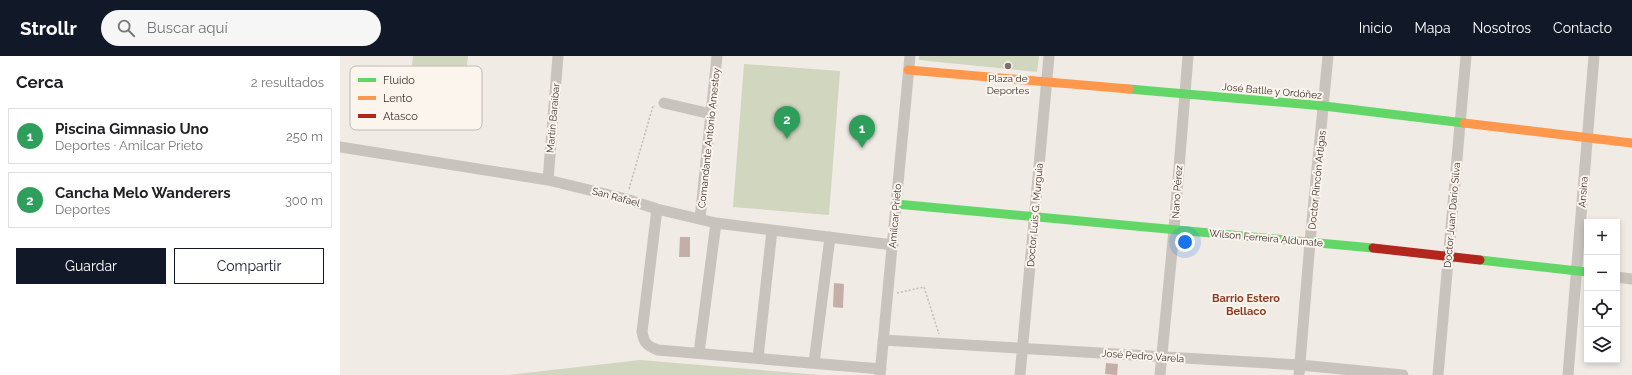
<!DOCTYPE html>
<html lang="es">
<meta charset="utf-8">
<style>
:root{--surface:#fff;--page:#f6f6f6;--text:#202124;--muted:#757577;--line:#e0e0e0;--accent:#111827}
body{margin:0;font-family:Raleway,sans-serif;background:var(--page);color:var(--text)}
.controls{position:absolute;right:12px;bottom:12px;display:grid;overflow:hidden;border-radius:0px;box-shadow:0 2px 6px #0003}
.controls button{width:36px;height:36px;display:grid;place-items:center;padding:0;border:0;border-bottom:1px solid var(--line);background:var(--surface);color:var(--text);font:20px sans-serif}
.you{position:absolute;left:845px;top:186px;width:14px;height:14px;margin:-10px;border:3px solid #fff;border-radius:50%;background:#1a73e8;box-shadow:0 0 0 6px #1a73e833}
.badge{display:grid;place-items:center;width:26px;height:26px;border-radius:50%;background:var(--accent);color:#fff;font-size:13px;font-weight:700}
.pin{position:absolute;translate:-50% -33px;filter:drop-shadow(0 1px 2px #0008)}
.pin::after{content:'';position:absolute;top:21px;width:14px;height:12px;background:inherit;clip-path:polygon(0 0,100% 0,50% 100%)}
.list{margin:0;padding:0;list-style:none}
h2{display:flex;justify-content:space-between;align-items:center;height:52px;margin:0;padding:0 16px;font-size:17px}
h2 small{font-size:13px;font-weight:400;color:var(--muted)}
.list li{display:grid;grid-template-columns:26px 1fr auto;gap:12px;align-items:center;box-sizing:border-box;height:56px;margin:0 8px 8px;padding:0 8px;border:1px solid var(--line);border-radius:0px}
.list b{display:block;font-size:15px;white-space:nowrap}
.list p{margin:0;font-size:13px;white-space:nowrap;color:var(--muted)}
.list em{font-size:13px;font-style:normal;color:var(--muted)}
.actions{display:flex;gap:8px;padding:12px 16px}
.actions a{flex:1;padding:9px 0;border:1px solid var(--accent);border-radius:0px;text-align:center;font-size:14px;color:var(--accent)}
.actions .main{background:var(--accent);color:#fff}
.icon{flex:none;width:22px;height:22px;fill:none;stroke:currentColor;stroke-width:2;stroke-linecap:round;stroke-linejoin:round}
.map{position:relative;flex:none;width:1292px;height:319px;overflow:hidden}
header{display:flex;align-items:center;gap:24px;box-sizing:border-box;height:56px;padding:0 20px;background:var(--accent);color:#fff}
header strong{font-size:19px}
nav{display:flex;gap:22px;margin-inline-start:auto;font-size:14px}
.search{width:280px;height:36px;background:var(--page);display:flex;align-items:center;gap:10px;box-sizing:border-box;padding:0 14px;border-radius:22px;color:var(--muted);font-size:15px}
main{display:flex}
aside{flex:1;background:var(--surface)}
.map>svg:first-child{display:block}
</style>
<header>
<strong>Strollr</strong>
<div class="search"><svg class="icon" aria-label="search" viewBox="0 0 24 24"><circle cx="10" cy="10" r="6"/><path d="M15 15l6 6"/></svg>Buscar aquí</div>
<nav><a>Inicio</a><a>Mapa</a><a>Nosotros</a><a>Contacto</a></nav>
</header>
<main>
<aside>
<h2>Cerca<small>2 resultados</small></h2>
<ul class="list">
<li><span class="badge" style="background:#2e9e5b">1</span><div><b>Piscina Gimnasio Uno</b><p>Deportes · Amilcar Prieto</p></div><em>250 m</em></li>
<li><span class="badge" style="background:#2e9e5b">2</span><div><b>Cancha Melo Wanderers</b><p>Deportes</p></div><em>300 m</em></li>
</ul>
<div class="actions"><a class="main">Guardar</a><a>Compartir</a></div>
</aside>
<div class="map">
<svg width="1292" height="319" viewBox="0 0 1292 319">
<rect width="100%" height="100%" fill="#f0ebe5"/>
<path fill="#d1d6bf" d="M73,0H128L121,64L67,58Z
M579,0H699L697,16L579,4Z
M404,8L500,15L489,159L393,151Z
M300,304L480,319H167Z"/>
<path fill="#c3afa7" d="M340,181H350V201H339Z
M494,227L504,228L503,252L493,251Z
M766,307L778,308L777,319L765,318Z"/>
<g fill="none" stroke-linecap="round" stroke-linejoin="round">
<path stroke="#c2bbb6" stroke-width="1.5" stroke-dasharray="2 2" stroke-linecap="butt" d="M289,133L313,50H315
M557,237L584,231L599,278"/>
<path stroke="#c9c3be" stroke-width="11" d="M324,47L371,58
M0,91L208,124L286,143L317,153L376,167L553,189
M208,124L218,0
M317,153L302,276C304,287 307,290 318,294L541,313
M360,163L377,0
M1277,221L1292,223
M543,284L960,309L1063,319
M359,297L376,167
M418,302L432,174
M474,307L490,181
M540,319L570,0
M680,319L709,0
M820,319L834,174L848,0
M959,319L970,186L988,0
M1098,319L1126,0
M1228,319L1254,0"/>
<path stroke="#63d668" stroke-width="9" d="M789,33L984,50L1124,67
M556,148L1033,192
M1140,204L1247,216"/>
<path stroke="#ff974d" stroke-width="9" d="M568,14L789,33
M1124,67L1292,87"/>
<path stroke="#b3261e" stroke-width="9" d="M1033,192L1140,204"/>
</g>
<circle fill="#7a716c" stroke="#fbf5ee" stroke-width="1.5" cx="668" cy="10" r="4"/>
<g text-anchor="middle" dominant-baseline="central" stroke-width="4" stroke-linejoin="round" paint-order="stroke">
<g font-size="10" fill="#3b302b" stroke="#fbf5ee">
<text x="668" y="22">Plaza de<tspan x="668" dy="12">Deportes</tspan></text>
</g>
<g font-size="10" fill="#3b302b" stroke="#fbf5ee">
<text transform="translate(932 35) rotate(5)">José Batlle y Ordóñez</text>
<text transform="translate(213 62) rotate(-85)">Martín Baraibar</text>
<text transform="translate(369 82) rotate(-84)">Comandante Antonio Amestoy</text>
<text transform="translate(977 124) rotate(-84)">Doctor Rincón Artigas</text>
<text transform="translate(837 136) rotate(-86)">Nano Pérez</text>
<text transform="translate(1243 136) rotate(-86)">Ansina</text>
<text transform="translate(276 141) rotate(15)">San Rafael</text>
<text transform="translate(695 159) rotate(-85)">Doctor Luis G. Murguia</text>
<text transform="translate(1112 159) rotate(-85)">Doctor Juan Dario Silva</text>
<text transform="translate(555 160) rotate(-85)">Amilcar Prieto</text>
<text transform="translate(926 182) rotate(5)">Wilson Ferreira Aldunate</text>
<text transform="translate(803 300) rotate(4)">José Pedro Varela</text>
</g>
<g font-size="11" font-weight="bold" fill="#8c3b22" stroke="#fbf5ee">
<text x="906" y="242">Barrio Estero<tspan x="906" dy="13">Bellaco</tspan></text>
</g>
</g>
<rect x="10" y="10" width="132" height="64" rx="6" fill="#fbf5ee" stroke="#c1bab4" stroke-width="1"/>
<rect x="18" y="22" width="18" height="4" fill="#63d668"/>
<rect x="18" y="40" width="18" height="4" fill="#ff974d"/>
<rect x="18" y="58" width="18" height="4" fill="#b3261e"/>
<g font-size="11" fill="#3b302b">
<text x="43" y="28">Fluido</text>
<text x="43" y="46">Lento</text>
<text x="43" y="64">Atasco</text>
</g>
</svg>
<div class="controls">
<button>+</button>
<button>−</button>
<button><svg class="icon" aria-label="locate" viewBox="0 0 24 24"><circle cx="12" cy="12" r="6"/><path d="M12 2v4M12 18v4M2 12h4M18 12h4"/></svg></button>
<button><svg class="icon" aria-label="layers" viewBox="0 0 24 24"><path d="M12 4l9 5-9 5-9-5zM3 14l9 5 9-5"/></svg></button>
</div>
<div class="you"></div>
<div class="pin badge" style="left:522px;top:92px;background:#2e9e5b">1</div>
<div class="pin badge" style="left:447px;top:83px;background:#2e9e5b">2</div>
</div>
</main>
